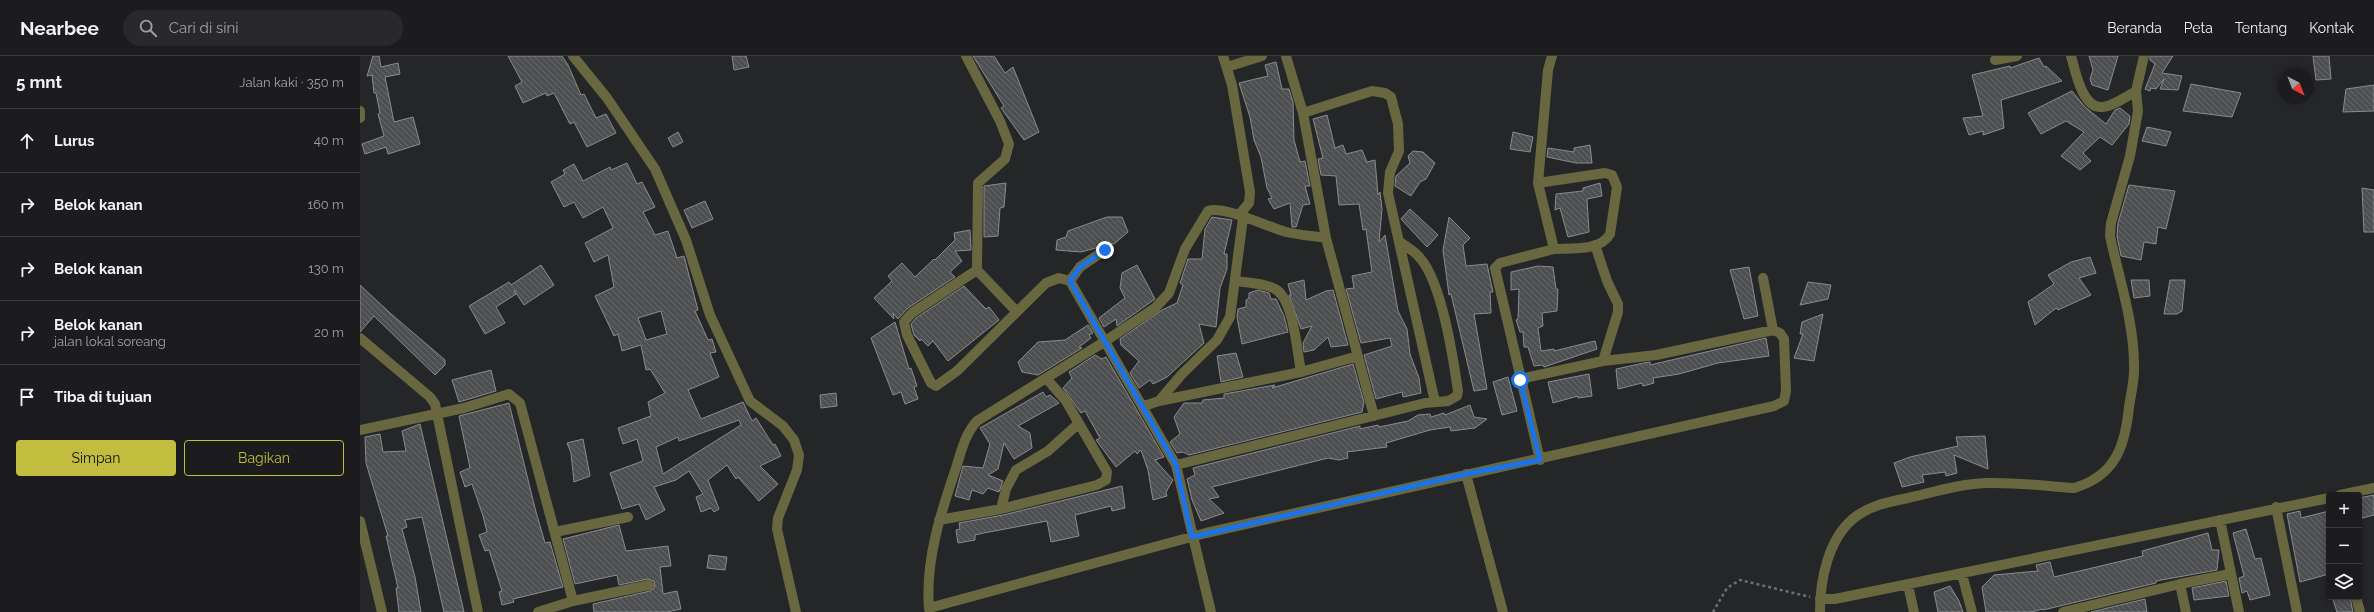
<!DOCTYPE html>
<html lang="id">
<meta charset="utf-8">
<style>
:root{--surface:#1c1c1e;--page:#29292b;--text:#f1f3f6;--muted:#a0a1a4;--line:#3a3a3c;--accent:#c2bd3f}
body{margin:0;font-family:Raleway,sans-serif;background:var(--page);color:var(--text)}
.controls{position:absolute;right:12px;bottom:12px;display:grid;overflow:hidden;border-radius:4px;box-shadow:0 2px 6px #0003}
.controls button{width:36px;height:36px;display:grid;place-items:center;padding:0;border:0;border-bottom:1px solid var(--line);background:var(--surface);color:var(--text);font:20px sans-serif}
.compass{position:absolute;left:1918px;top:12px;width:36px;height:36px;border-radius:50%;background:var(--surface);box-shadow:0 2px 6px #0003;rotate:138deg}
.stop{position:absolute;width:12px;height:12px;margin:-9px;border:3px solid #1a73e8;border-radius:50%;background:#fff}
.stop.end{background:#1a73e8;border-color:#fff;box-shadow:0 1px 4px #0008}
.list{margin:0;padding:0;list-style:none}
h2{display:flex;justify-content:space-between;align-items:center;height:52px;margin:0;padding:0 16px;font-size:17px}
h2 small{font-size:13px;font-weight:400;color:var(--muted)}
.list li{display:grid;grid-template-columns:26px 1fr auto;gap:12px;align-items:center;box-sizing:border-box;height:64px;padding:0 16px;border-top:1px solid var(--line)}
.list b{display:block;font-size:15px;white-space:nowrap}
.list p{margin:0;font-size:13px;white-space:nowrap;color:var(--muted)}
.list em{font-size:13px;font-style:normal;color:var(--muted)}
.actions{display:flex;gap:8px;padding:12px 16px}
.actions a{flex:1;padding:9px 0;border:1px solid var(--accent);border-radius:4px;text-align:center;font-size:14px;color:var(--accent)}
.actions .main{background:var(--accent);color:#111}
.icon{flex:none;width:22px;height:22px;fill:none;stroke:currentColor;stroke-width:2;stroke-linecap:round;stroke-linejoin:round}
.map{position:relative;flex:none;width:2014px;height:556px;overflow:hidden}
header{display:flex;align-items:center;gap:24px;box-sizing:border-box;height:56px;padding:0 20px;background:var(--surface);border-bottom:1px solid var(--line)}
header strong{font-size:19px}
nav{display:flex;gap:22px;margin-inline-start:auto;font-size:14px}
.search{width:280px;height:36px;background:var(--page);display:flex;align-items:center;gap:10px;box-sizing:border-box;padding:0 14px;border-radius:22px;color:var(--muted);font-size:15px}
main{display:flex}
aside{flex:1;background:var(--surface)}
.map>svg:first-child{display:block}
</style>
<header>
<strong>Nearbee</strong>
<div class="search"><svg class="icon" aria-label="search" viewBox="0 0 24 24"><circle cx="10" cy="10" r="6"/><path d="M15 15l6 6"/></svg>Cari di sini</div>
<nav><a>Beranda</a><a>Peta</a><a>Tentang</a><a>Kontak</a></nav>
</header>
<main>
<aside>
<h2>5 mnt<small>Jalan kaki · 350 m</small></h2>
<ul class="list">
<li><svg class="icon" aria-label="ahead" viewBox="0 0 24 24"><path d="M12 20V5M6 11l6-6 6 6"/></svg><div><b>Lurus</b></div><em>40 m</em></li>
<li><svg class="icon" aria-label="right" viewBox="0 0 24 24"><path d="M7 20v-9h11M14 6l5 5-5 5"/></svg><div><b>Belok kanan</b></div><em>160 m</em></li>
<li><svg class="icon" aria-label="right" viewBox="0 0 24 24"><path d="M7 20v-9h11M14 6l5 5-5 5"/></svg><div><b>Belok kanan</b></div><em>130 m</em></li>
<li><svg class="icon" aria-label="right" viewBox="0 0 24 24"><path d="M7 20v-9h11M14 6l5 5-5 5"/></svg><div><b>Belok kanan</b><p>jalan lokal soreang</p></div><em>20 m</em></li>
<li><svg class="icon" aria-label="arrive" viewBox="0 0 24 24"><path d="M6 21V4h12l-3 4 3 4H6"/></svg><div><b>Tiba di tujuan</b></div></li>
</ul>
<div class="actions"><a class="main">Simpan</a><a>Bagikan</a></div>
</aside>
<div class="map">
<svg width="2014" height="556" viewBox="0 0 2014 556">
<defs>
<pattern id="building-back-hatch" width="6" height="6" patternUnits="userSpaceOnUse"><rect width="6" height="6" fill="#4d4f51"/><path d="M-1 5l2 2M0 0l6 6M5-1l2 2" fill="none" stroke="#66686a"/></pattern>
</defs>
<rect width="100%" height="100%" fill="#252628"/>
<path fill="url(#building-back-hatch)" stroke="#898b8d" fill-rule="evenodd" d="M13,0H19L21,11L38,7L40,18L25,21L34,66L53,61L60,88L28,98L26,91L5,98L2,88L24,80L18,58L20,57L16,37H14L12,19L7,20Z
M148,0H202L208,9L221,39L224,38L236,62L246,58L256,77L227,91L214,66L210,68L194,37L187,40L186,37L163,47L155,30L162,26Z
M372,0H386L389,11L374,14Z
M613,0H634L645,17L653,11L679,76L664,84L641,52L644,50Z
M1729,0H1758L1748,34L1732,29L1730,23L1733,14Z
M1790,0H1813L1802,17L1822,20L1818,34L1800,33L1804,23L1796,33L1791,32L1790,35L1785,33L1795,8L1790,4Z
M1953,0H1969L1971,23L1956,24Z
M1679,2L1684,11L1686,10L1702,25L1641,44L1644,72L1623,79V75L1609,79L1603,62L1623,60L1612,19L1650,10V12Z
M916,6L922,33H929L933,46L934,84L940,106L945,105L950,130H945L950,148L943,149L936,171H932L930,147L914,153L908,143L912,142L907,132L901,101L894,84L890,61L879,27L908,20L905,9Z
M1831,28L1881,37L1872,61L1823,55Z
M2014,29V55L1983,56L1986,33Z
M1712,35L1725,51L1746,68L1755,54L1760,52L1770,60L1769,68L1752,89L1740,81L1723,97L1731,105L1720,114L1701,100L1724,76L1706,65L1681,78L1668,57Z
M967,59L975,92L983,89L986,98L1002,94L1007,106L1015,104L1018,139L1020,136L1022,153L1019,186L1025,179L1038,255L1047,273L1050,298L1059,322L1061,337L1043,341L1042,336L1016,343L1004,299L1032,290L1030,282L1001,287L986,233L994,232L992,220L1012,216L1006,173L1003,174L999,148L979,149L976,120L961,119L958,103L963,102L953,63Z
M1787,71L1811,76L1806,90L1782,85Z
M318,76L323,86L313,91L308,82Z
M1153,76L1173,81L1170,96L1150,93Z
M1230,89L1232,107H1216L1187,101L1188,92L1214,96V92Z
M1053,95L1063,96L1075,107L1066,123L1060,126L1051,140L1035,130L1036,120L1050,107L1048,100Z
M267,107L277,128L282,126L295,151L283,156L295,179L308,175L317,202L324,200L338,254L335,255L348,284L352,283L356,296L350,297L359,321L328,334L341,363L383,346L392,365L396,362L413,389L415,388L421,400L400,410L418,428L399,445L378,421L376,423L367,409L348,424L359,453L354,456L351,452L341,456L336,441L343,438L329,415L316,424L294,431L305,454L286,464L279,448L262,453L250,417L283,405L277,383L263,388L258,372L291,360L288,346L305,337L290,313L286,314L281,289L262,295L258,278L254,280L235,240L254,231L248,199L234,206L225,187L253,172L243,151L223,162L214,146L204,151L191,126L205,118L203,114L214,108L223,125L250,111L251,114ZM301,255L307,278L286,284L278,262ZM379,364L381,369L303,418L296,391L318,381L319,385Z
M646,127L644,151L640,152L638,180L624,181V130Z
M1240,127L1242,140L1227,143L1229,176L1208,181L1200,152L1195,154L1196,138L1223,135V132Z
M1769,129L1815,135L1806,173L1798,171L1796,188L1784,186L1781,204L1761,200L1757,180L1758,167Z
M2002,132L2014,134V176H2004Z
M345,145L353,163L332,172L324,154Z
M1050,153L1078,179L1067,191L1041,163Z
M747,161H762L768,176L754,188H744L736,192L721,196L696,194L697,184L706,181L708,175Z
M852,161L872,164L864,198H867V213L860,232L856,271L839,268L844,287L807,321L793,328L790,324L779,332L770,317L779,305L761,289L760,283L802,254L817,247L823,229L820,227L828,203H842L845,173Z
M1089,161L1110,182L1103,189L1106,210L1127,208L1133,236H1130L1131,257L1114,258L1127,333L1114,335L1091,238L1089,239L1083,194Z
M610,174L611,194L595,195L602,205L590,216L595,221L548,252L538,263L533,257L534,263L514,242L532,225L528,220L542,207L555,221L574,203L575,204L595,184L594,177Z
M1730,201L1736,217L1719,222L1731,239L1698,254L1696,252L1675,269L1668,246L1694,228L1688,219L1711,206Z
M181,209L194,229L164,249L154,234L156,238L136,251L145,267L125,278L109,250L149,226L151,229Z
M777,209L795,243L757,270L756,263L744,271L739,262L765,242L760,232L762,217Z
M1178,210L1193,211L1196,233H1198L1197,255L1182,257L1183,270L1178,272L1181,295L1194,293V295L1235,285L1237,293L1184,311L1183,309L1174,310L1168,291H1164L1163,276H1160L1156,264L1158,263L1159,233L1151,234V216Z
M1389,211L1398,260L1384,263L1370,214Z
M944,224L946,244L966,235L973,234L988,289L971,291L968,281L954,294L944,296L943,287L952,270L941,273L929,239H931L928,228Z
M1771,224H1789L1790,240L1774,242Z
M1810,224H1825L1822,255L1817,258H1804Z
M1448,226L1471,229L1468,243L1440,249Z
M0,229L30,257L85,304V309L75,319L14,260L0,276Z
M604,230L626,253L629,251L639,264L588,305L573,285L568,290L561,283L560,285L554,279L551,268L556,262Z
M898,234L909,237L911,243H916L924,260L928,276L882,288L877,261L878,253L886,251V244L889,242V237Z
M1463,258L1454,305L1434,302L1443,278H1440L1442,266Z
M535,266L549,313L551,312L557,330L554,331L558,343L545,348L541,336L533,339L511,282Z
M728,269L733,277L729,279L731,282L719,291L722,292L678,319L662,316L658,306L678,286L705,284Z
M1406,282L1409,300L1358,307L1319,318L1293,322L1294,327L1283,330L1282,327L1258,333L1256,313L1284,307L1290,306V309Z
M876,297L883,321L861,326L857,300Z
M735,299L742,303L746,301L804,401L795,404L813,424L806,436L807,440L793,444L788,414L781,394L777,398L775,395L756,411L736,384L740,382L725,355L721,357L703,332L712,322L709,316Z
M993,308L1004,346L1002,356L829,399L823,396L817,397L810,386L820,378L814,361L824,347H842L843,344L864,342V338L915,329L912,332Z
M131,314L136,335L99,346L92,324Z
M1229,318L1232,340L1218,342V340L1193,347L1188,326Z
M1148,321L1157,355L1142,359L1133,326Z
M683,336L686,341L690,339L699,347L658,370L670,377L672,392L654,403L644,387L638,413L628,419L643,425L639,436L628,432L623,438L612,434L609,444L595,440L603,410L623,412L630,388L620,372Z
M476,337L477,350L461,352L460,339Z
M149,347L176,456L185,487L190,486L203,531L153,543L154,546L142,549L139,536L142,535L129,494L125,495L119,479L127,476L123,460L112,428L105,431L100,416L110,412L99,360Z
M1110,349L1114,361L1127,363L1115,372L1091,375L1090,371L1070,374L1026,387L1027,391L987,396L988,402L979,404L968,402L852,431L859,441L849,443L864,457L841,465L832,444L827,423L835,419L833,412L1000,370V373L1018,369L1019,371L1048,365L1058,359L1070,358L1071,361L1084,357L1085,359Z
M60,368L104,556H84L62,461L45,464L47,471L42,473L55,521L61,556H39L36,532H38L26,480H28L6,407L5,381L20,378L23,396L46,395L42,375Z
M1625,380L1628,413L1594,399L1597,417L1586,420L1585,416L1562,419L1564,426L1542,431L1534,407L1550,401L1598,390L1596,381Z
M223,383L230,420L214,426L211,397L207,387Z
M762,430L765,452L752,455L751,450L715,459L719,480L691,486L687,465L624,477L615,479V484L598,487L596,474L600,473L599,467L643,459Z
M2014,439V459L1999,463V442Z
M1940,455L1941,462L1969,455V518L1940,526L1927,458Z
M259,469L266,495L308,490L311,510L300,511L303,538L317,535L321,553L307,556H234L233,548L290,535L295,531L294,525L288,523L259,529L257,519L215,528L203,483Z
M1886,473L1895,503L1901,502L1910,539L1890,544L1887,535L1882,537L1879,522L1884,520L1873,477Z
M1848,477L1852,494H1859L1857,514L1796,525V527L1683,554V553L1671,556H1626L1622,531L1634,519L1678,515L1676,509L1690,506L1694,521L1783,500L1782,495Z
M349,499L367,501L365,514L347,512Z
M1866,525L1869,540L1834,544L1832,532Z
M1590,530L1599,545L1603,556H1578L1574,536Z
M1972,541H1990L1993,556H1977Z
M1785,543L1787,556H1731Z"/>
<g fill="none" stroke-linecap="round" stroke-linejoin="round">
<path stroke="#6d6e6f" stroke-width="2.5" stroke-dasharray="3 3" stroke-linecap="butt" d="M1353,556L1367,532L1380,524L1450,541"/>
<path stroke="#68673f" stroke-width="10" d="M606,0L640,65L649,88L645,103L618,127L617,214L657,256
M863,0L872,29L890,136L889,147L879,159
M926,0L943,57L966,182L1014,360
M1635,4L1657,0
M867,11L902,0
M0,55V62
M943,57L1012,35L1025,37L1031,41L1038,68L1039,95L1030,116L1028,137L1075,346
M1178,127L1245,117L1252,119L1257,131L1250,178C1241,195 1211,192 1194,193
M1235,189L1247,225L1258,248V256L1243,305
M617,214L552,257L544,266L547,279L571,327L576,330L597,315L686,227L699,222L710,225L816,409L851,556
M1403,222L1413,274
M710,225L720,211L745,194
M876,225C889,227 904,227 915,233C934,243 937,296 941,316
M0,282L70,341L75,348L118,556
M799,345L822,318L857,284L870,261L883,162
M784,350L799,345L941,316L998,300
M0,374L104,352L149,338L160,347L213,545L178,556
M1180,404L1135,212L1140,207L1194,193L1178,127L1188,14L1192,0
M816,409L1065,347L1088,345L1097,340L1098,335C1093,301 1082,227 1060,202C1055,195 1045,190 1039,185
M1106,418L1143,556
M1980,439L2014,432
M1916,451L1937,556
M641,453L646,433L656,414L688,395L718,368
M579,464L641,453L737,429L746,424L747,416L706,345L686,322
M1860,464L1879,556
M0,465L22,556
M195,476L268,461
M1602,518L1612,556
M1820,528L1826,556
M1548,529L1554,556
M1996,541L2000,556
M1460,543H1475L1969,442
M213,545L289,529
M569,552C565,505 581,456 596,412C601,396 605,378 617,365L744,286L795,252L809,237L825,193L848,155C863,149 908,171 926,176C939,179 953,180 966,182
M570,556L569,552L846,477L1414,350L1424,345L1426,335L1424,283L1420,277L1413,274L1296,299L1243,305L1160,323
M1703,556L1820,528L1870,518"/>
<path stroke="#68673f" stroke-width="10" d="M213,0L247,42L295,113L326,184L350,259L390,345L423,370L434,384L439,399L437,414L418,462L417,473L436,556
M1711,0C1715,13 1722,53 1742,51C1753,50 1766,41 1776,35
M1460,556C1460,524 1468,483 1494,462C1510,449 1529,446 1548,442C1574,436 1599,428 1626,427C1655,426 1685,430 1714,432C1755,420 1765,391 1769,351C1771,337 1775,323 1774,309C1774,266 1759,222 1750,180L1751,167L1770,100L1778,55L1776,35L1784,0"/>
</g>
<g fill="none" stroke-linecap="round" stroke-linejoin="round">
<path stroke="#1a73e8" stroke-width="5" d="M745,194L720,211L710,225L816,409L832,481L1106,418L1180,404L1160,324"/>
</g>
</svg>
<div class="controls">
<button>+</button>
<button>−</button>
<button><svg class="icon" aria-label="layers" viewBox="0 0 24 24"><path d="M12 4l9 5-9 5-9-5zM3 14l9 5 9-5"/></svg></button>
</div>
<svg class="compass" viewBox="-18 -18 36 36"><path d="M0-13l5 13h-10z" fill="#e53935"/><path d="M0 13l5-13h-10z" fill="#a0a1a4"/></svg>
<div class="stop" style="left:1160px;top:324px"></div>
<div class="stop end" style="left:745px;top:194px"></div>
</div>
</main>
